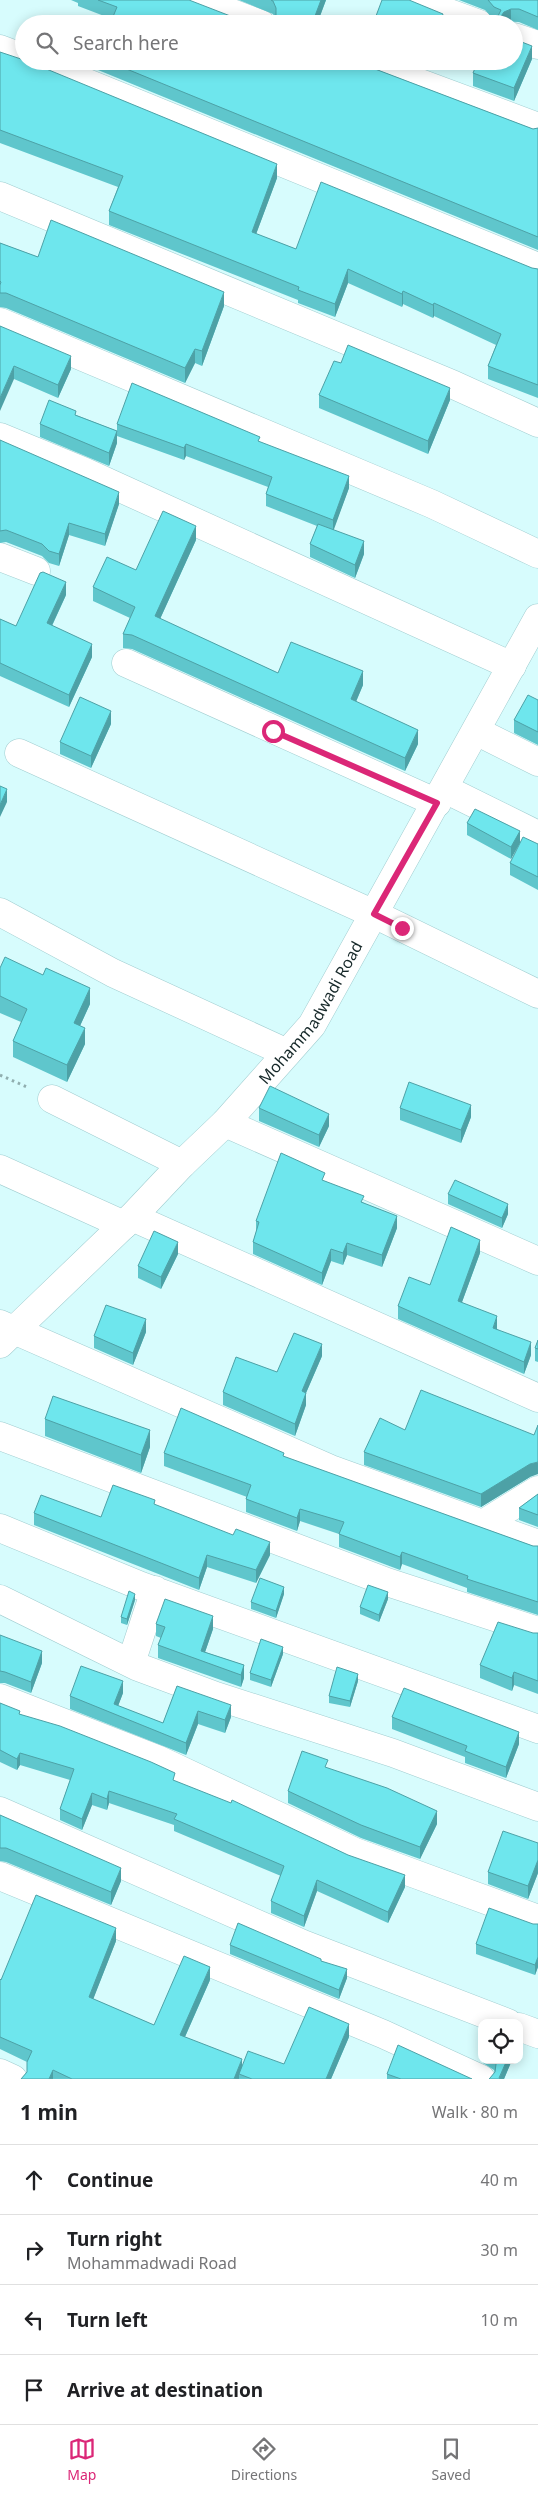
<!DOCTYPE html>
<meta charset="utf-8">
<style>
:root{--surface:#fff;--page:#f2f2f2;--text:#202124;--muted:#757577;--line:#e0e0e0;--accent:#db2777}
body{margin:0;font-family:"Noto Sans",sans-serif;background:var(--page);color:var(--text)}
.controls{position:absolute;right:15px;bottom:15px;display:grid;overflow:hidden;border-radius:10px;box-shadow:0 2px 12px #0003}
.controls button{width:45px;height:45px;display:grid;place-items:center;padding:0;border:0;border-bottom:1px solid var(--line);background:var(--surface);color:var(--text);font:25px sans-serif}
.stop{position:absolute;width:15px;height:15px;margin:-11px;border:4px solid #db2777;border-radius:50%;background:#fff}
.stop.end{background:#db2777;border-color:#fff;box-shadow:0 1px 5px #0008}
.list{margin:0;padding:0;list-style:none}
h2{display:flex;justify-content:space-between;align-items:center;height:65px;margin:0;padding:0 20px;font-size:21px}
h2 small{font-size:16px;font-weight:400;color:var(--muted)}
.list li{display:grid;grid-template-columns:32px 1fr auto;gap:15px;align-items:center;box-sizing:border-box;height:70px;padding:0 20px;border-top:1px solid var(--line)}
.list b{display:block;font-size:19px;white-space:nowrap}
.list p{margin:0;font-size:16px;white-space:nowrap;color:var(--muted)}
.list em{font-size:16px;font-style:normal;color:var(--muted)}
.icon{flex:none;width:28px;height:28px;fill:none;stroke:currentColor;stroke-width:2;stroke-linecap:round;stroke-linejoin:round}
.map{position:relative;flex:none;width:538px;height:2079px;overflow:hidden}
.search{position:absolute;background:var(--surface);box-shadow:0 2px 12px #0003;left:15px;right:15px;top:15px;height:55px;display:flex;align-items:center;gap:12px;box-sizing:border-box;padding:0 18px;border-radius:28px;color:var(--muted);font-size:19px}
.sheet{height:345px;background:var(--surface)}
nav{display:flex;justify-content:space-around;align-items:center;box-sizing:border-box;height:70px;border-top:1px solid var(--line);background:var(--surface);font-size:14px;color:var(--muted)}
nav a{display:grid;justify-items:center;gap:2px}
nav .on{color:var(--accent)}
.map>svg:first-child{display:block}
</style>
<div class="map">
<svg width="538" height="2079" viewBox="0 0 538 2079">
<rect width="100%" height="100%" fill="#d7fcfd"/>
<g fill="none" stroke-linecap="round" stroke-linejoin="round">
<g stroke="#a1cdd0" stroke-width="29">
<path id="minor" d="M197,0L261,24
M414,0L479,24
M514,37L538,45
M0,49L24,58
M33,61L538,267
M361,61L538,127
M0,196L454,385L538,423
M0,322L432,504L538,554
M0,437L85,472L512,666
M0,557L36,571
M126,663L437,803
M476,731L538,762
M19,753L374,914L538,994
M445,789L538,835
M0,912L113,973L287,1053
M52,1099L182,1164
M225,1123L538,1261
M0,1169L124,1225
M132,1217L538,1398
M0,1324L333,1470L538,1544
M0,1436L387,1582L538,1631
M483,1524L538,1490
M0,1528L141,1586L538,1729
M0,1599L138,1667L216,1696L393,1753L538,1807
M131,1663L155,1590
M0,1698L157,1759L355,1852L538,1919
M0,1811L303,1944L508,2023
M0,1876L383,2034L481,2079
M519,2027L538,2034
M0,2073L13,2079"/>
</g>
<g stroke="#a1cdd0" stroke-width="29">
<g id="major">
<path id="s1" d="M0,1344L132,1217L182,1164L225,1123L312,1025L538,618"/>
</g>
</g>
<path stroke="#90aeaf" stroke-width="3" stroke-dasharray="2.5 4" stroke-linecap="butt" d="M0,1075L29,1088"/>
<use href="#minor" stroke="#fff" stroke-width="28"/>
<use href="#major" stroke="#fff" stroke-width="28"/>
</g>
<path fill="#5fc6cc" d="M71,0H189L112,19L78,6V3Z
M239,0H326L317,24H269L275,18L273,14Z
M459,0H538V30L519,22L496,21L494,20L485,10Z
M0,52L277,178L256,234L296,249L538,269V398L488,379V366L496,345L434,316L433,318L403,304L402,307L348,283L335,317L298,303V300L109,225V211L118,187L0,143Z
M532,59L514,101L473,86V73Z
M98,61H354L533,129L538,128V250L98,70Z
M406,61H431L428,69Z
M0,243L38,257L224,306L202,366L195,363L185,383L6,308L0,307Z
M0,326L71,369L58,398L14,379Z
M341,363L450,400L428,454L319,408V395Z
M76,415L117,431V424L260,442L349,488L333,530L364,554L355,578L310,557V544L317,526L266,506V494L268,487L186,456L184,460L117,436V443L109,466L40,437V424Z
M0,440L119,504L105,546L69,535L59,566L49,563L42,556L6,542L0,543Z
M196,540L160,619L278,673L363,685L356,702L418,744L405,771L132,649L123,648V634L130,618L93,601V587L136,570Z
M66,595L52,626L92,657L69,707L0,676V619L16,626Z
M538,700V745L514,733V720Z
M111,724L91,768L60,754V742Z
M467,823L520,831L511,859L467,835Z
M538,844V890L510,875V863Z
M0,968L90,1004L80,1026L85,1044L67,1082L13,1057V1041L21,1022L0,1013Z
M259,1108L329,1126L319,1147L259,1121Z
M400,1108L471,1117L461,1143L400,1120Z
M325,1181L364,1203L397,1228L382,1267L347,1255L343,1265L331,1261L322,1285L253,1254V1242L256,1232V1221Z
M448,1194L508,1214L502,1228L448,1204Z
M480,1253L462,1302L531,1355L524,1374L398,1319V1306Z
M178,1254L161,1289L138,1278V1266Z
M146,1332L133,1365L94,1348V1336Z
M538,1340V1362L535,1361V1348Z
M322,1356L306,1393V1405L295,1436L223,1405V1392L277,1372Z
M45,1419L150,1447L141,1473L45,1436Z
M405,1430L534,1435L530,1477L481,1507L364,1465V1452Z
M164,1453L284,1457L533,1546H538V1615L467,1592V1588L402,1564L400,1570L339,1547V1534L300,1521L297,1531L246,1512V1499L247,1497L164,1466Z
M538,1494V1527L519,1520V1508Z
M155,1505L270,1555L256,1583L207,1567L199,1590L34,1525V1513L101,1517Z
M284,1594L276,1618L251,1609V1602Z
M388,1599L379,1622L360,1614V1607Z
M135,1600L127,1625L121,1623V1617Z
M156,1624L213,1629L205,1652L244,1665V1678L241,1687L158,1658V1645L161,1638L156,1636Z
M533,1633H538V1694L514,1685L512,1691L480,1678V1665Z
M0,1635L42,1663L31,1693L5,1683H0Z
M283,1654L271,1687L250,1680V1673Z
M358,1681L350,1707L329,1703V1696Z
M177,1686L231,1717L225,1733L198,1724L186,1755L70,1709V1696L123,1693L118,1706L163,1723Z
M0,1703L20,1714L175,1781L405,1887L388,1923L317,1891L304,1927L271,1913V1901L281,1876L174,1831V1825L109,1803L107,1810L92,1805L82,1830L60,1820V1809L70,1780L20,1765L17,1770L0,1762Z
M392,1717L519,1744L506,1778L465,1763V1757L392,1729Z
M328,1768L437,1824L420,1859L361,1838L288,1803V1791Z
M0,1815L121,1881L111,1905L6,1862L0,1861Z
M538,1843V1873L528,1899L488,1884V1872Z
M533,1924H538V1967L535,1975L476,1954V1944Z
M116,1941L93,1999L154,2025L210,1980L185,2037L242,2068L284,2064L349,2037L331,2079H239V2078V2079H21L27,2072V2062L0,2049V1979L1,1980Z
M230,1945L321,1961L347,1978L339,1999L230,1954Z
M483,2060H512L504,2079L490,2078L495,2073L494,2070L483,2063Z
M387,2074L472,2079H387Z"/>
<path fill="#4da1a6" d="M321,0H326L317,24H312Z
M511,9V22L507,24H499V19L504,12Z
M443,14V24H440Z
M532,46V59L514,101V88Z
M428,61H431L428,69Z
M277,164V178L252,245V232Z
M348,269V283L335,317V304Z
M403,291V304L402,307V294Z
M224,292V306L202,366V351Z
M434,303V316L433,318V305Z
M195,349V363L185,383V368Z
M71,356V369L58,398V385Z
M14,366V379L0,411V398Z
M450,388V400L428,454V441Z
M117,431V443L109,466V453Z
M186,444V456L184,460V448Z
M349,476V488L333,532V520Z
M119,492V504L105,546V534Z
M69,523V535L59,566V554Z
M196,526V540L155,630V616Z
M364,541V554L355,578V565Z
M66,582V595L47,636V623Z
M92,644V657L69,707V695Z
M363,671V685L351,713V699Z
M111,711V724L91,768V756Z
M418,730V744L405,771V758Z
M7,789V802L0,817V805Z
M520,831V843L511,859V847Z
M90,988V1004L74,1039V1023Z
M85,1028V1044L67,1082V1065Z
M471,1105V1117L461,1143V1130Z
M329,1114V1126L319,1147V1135Z
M508,1204V1214L502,1228V1218Z
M397,1216V1228L382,1267V1255Z
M480,1240V1253L458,1313V1301Z
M178,1242V1254L161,1289V1277Z
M347,1243V1255L343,1265V1253Z
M331,1249V1261L322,1285V1273Z
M497,1316V1329L493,1340V1328Z
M146,1319V1332L133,1365V1353Z
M531,1342V1355L524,1374V1362Z
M322,1344V1356L306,1393V1405L295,1436V1424L302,1391Z
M150,1430V1447L141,1473V1455Z
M538,1462V1474L530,1477L481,1507V1494L530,1464Z
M300,1509V1521L297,1531V1518Z
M270,1542V1555L256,1583V1570Z
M402,1552V1564L400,1570V1557Z
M207,1555V1567L199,1590V1578Z
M284,1587V1594L276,1618V1611Z
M388,1592V1599L379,1622V1615Z
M135,1594V1600L127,1625V1619Z
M213,1616V1629L202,1661L201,1651Z
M283,1647V1654L271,1687V1680Z
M42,1651V1663L31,1693V1682Z
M244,1665V1678L241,1687V1675Z
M514,1672V1685L512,1691V1678Z
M358,1674V1681L350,1707V1701Z
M123,1681V1693L115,1714L114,1704Z
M231,1705V1717L225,1733V1720Z
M198,1711V1724L186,1755V1743Z
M519,1732V1744L506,1778V1767Z
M20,1753V1765L17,1770V1759Z
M109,1791V1803L107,1810V1799Z
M92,1793V1805L82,1830V1819Z
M437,1811V1824L420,1859V1847Z
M538,1860V1873L528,1899V1886Z
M121,1868V1881L111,1905V1892Z
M405,1875V1887L388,1923V1912Z
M317,1880V1891L304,1927V1916Z
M116,1928V1941L89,2010V1997Z
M538,1957V1967L535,1975V1965Z
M210,1967V1980L180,2048V2035Z
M347,1969V1978L339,1999V1990Z
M349,2024V2037L331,2079H326Z
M242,2059V2072L239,2074V2079H234Z
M507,2060H512L504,2079H499Z
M53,2070V2079H49Z"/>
<path fill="#6ee6ed" stroke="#4da1a6" d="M98,0H189L251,24H110L117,7Z
M271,0H321L312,24H269L276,16V8L273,1Z
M382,0H409L443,14L440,24H373Z
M488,0H538V17L519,9H511L504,12L499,19V24H494L501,10L494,7Z
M514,39L532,46L514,88L473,73L478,61H514Z
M0,52L24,60V61H27L277,164L252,232L296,249L321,182L532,268L538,269V385L488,366L501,334L434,303L433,305L403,291L402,294L348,269L335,304L298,290L299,287L109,211L123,176L0,130Z
M107,61H354L533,129L538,128V237Z
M51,220L224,292L202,351L195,349L185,368L6,293H0V285L1,282L0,281V243L38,257Z
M0,326L71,356L58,385L14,366L0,398Z
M348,345L450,388L428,441L319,395L334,361L341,363Z
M132,383L260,437L258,441L349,476L333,520L266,494L272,477L186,444L184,448L117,424Z
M49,400L76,411L75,415L117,431L109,453L40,424Z
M0,440L119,492L105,534L69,523L59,554L49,551L42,544L6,530L0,531Z
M163,511L196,526L155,616L278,673L291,642L363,671L351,699L418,730L405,758L132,635L123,634L135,607L93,587L107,557L136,570Z
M318,524L364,541L355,565L310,544Z
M43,572L66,582L47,623L92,644L69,695L0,663V619L16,626L40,573Z
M528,695L538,700V732L514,720Z
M80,697L111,711L91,756L60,742Z
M0,786L7,789L0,805Z
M475,809L520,831L511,847L467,823Z
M523,837L538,844V877L510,863Z
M5,957L43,975L46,968L90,988L74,1023L85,1028L67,1065L13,1041L27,1009L0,996V968Z
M409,1082L471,1105L461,1130L400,1108Z
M270,1086L329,1114L319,1135L259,1108Z
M281,1153L325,1173L322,1180L364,1196L361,1202L397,1216L382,1255L347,1243L343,1253L331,1249L322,1273L253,1242L259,1222L256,1221Z
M455,1180L508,1204L502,1218L448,1194Z
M451,1227L480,1240L458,1301L497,1316L493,1328L531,1342L524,1362L398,1306L409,1277L430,1285Z
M154,1231L178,1242L161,1277L138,1266Z
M106,1305L146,1319L133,1353L94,1336Z
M294,1333L322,1344L302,1391L306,1393L295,1424L223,1392L236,1357L277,1372Z
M538,1340V1349L535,1348Z
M421,1390L534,1435L538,1425V1462L530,1464L481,1494L364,1452L380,1418L405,1430Z
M53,1396L150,1430L141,1455L45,1419Z
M181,1408L284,1453L283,1456L533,1546H538V1602L467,1579L468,1576L402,1552L400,1557L339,1534L344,1522L300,1509L297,1518L246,1499L251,1485L164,1453Z
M113,1485L155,1500L154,1504L233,1535L236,1529L270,1542L256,1570L207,1555L199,1578L34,1513L41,1495L101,1517Z
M538,1494V1515L519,1508Z
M260,1578L284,1587L276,1611L251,1602Z
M368,1585L388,1592L379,1615L360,1607Z
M129,1591L135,1594L127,1619L121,1617Z
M165,1599L213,1616L201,1651L244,1665L241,1675L158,1645L165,1627L156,1624Z
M498,1622L533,1633H538V1681L514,1672L512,1678L480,1665Z
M0,1635L42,1651L31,1682L5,1672L0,1671Z
M261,1639L283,1647L271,1680L250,1673Z
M81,1666L123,1681L114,1704L163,1723L177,1686L231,1705L225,1720L198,1711L186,1743L70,1696Z
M337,1667L358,1674L350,1701L329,1696Z
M404,1688L519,1732L506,1767L465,1751L467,1746L392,1717Z
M0,1703L20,1711L19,1714L60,1726L151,1762L175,1773L173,1780L231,1803L232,1800L348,1855L405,1875L388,1912L317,1880L304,1916L271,1901L284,1866L174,1819L177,1814L109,1791L107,1799L92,1793L82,1819L60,1809L74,1769L20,1753L17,1759L0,1750Z
M302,1751L328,1760L325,1767L387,1788L437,1811L420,1847L361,1825L288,1791Z
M0,1815L121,1868L111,1892L6,1848H0Z
M503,1831L538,1843V1860L528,1886L488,1872Z
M36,1895L116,1928L89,1997L154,2025L184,1956L210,1967L180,2035L242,2059L234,2079H72L53,2070L49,2079H21L27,2072V2062L32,2051L0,2037V1979L1,1980Z
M489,1908L533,1924H538V1957L535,1965L476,1944Z
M238,1923L321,1959V1961L347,1969L339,1990L230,1945Z
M309,2007L349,2024L326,2079H252L239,2074L248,2051L284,2064Z
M398,2045L472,2079H401L387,2074Z
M495,2060H507L499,2078L501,2079H489L490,2078L495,2072L496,2064Z"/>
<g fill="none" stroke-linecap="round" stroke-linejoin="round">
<path stroke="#db2777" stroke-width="6" d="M273,731L437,803L374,914L402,928"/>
</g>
<g text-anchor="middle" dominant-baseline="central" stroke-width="4.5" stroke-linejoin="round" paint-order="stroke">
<g font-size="16" fill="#162829" stroke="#d7fcfd">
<text stroke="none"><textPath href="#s1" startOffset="456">Mohammadwadi Road</textPath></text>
</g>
</g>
</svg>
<div class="controls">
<button><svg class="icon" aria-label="locate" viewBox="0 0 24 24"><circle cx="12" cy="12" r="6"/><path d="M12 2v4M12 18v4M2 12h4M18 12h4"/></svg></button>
</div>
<div class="stop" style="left:273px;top:731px"></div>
<div class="stop end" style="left:402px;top:928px"></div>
<div class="search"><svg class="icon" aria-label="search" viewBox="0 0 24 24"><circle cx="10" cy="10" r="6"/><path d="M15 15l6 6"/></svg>Search here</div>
</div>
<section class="sheet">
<h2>1 min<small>Walk · 80 m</small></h2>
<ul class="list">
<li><svg class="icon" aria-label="ahead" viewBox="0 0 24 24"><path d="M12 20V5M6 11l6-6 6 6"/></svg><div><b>Continue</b></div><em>40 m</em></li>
<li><svg class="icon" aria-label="right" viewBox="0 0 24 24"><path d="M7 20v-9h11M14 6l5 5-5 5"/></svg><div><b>Turn right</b><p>Mohammadwadi Road</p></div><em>30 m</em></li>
<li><svg class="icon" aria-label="left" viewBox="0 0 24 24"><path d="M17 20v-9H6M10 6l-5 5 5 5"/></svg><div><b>Turn left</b></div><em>10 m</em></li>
<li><svg class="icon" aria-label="arrive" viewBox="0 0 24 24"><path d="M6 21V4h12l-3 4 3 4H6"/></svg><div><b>Arrive at destination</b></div></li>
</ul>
</section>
<nav>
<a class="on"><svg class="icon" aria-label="map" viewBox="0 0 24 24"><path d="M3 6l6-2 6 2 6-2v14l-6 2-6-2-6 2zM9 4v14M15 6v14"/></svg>Map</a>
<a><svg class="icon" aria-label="directions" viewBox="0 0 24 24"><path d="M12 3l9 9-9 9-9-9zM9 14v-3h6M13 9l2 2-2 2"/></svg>Directions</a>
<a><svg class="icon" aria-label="saved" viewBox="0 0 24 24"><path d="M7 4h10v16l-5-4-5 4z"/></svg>Saved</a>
</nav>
